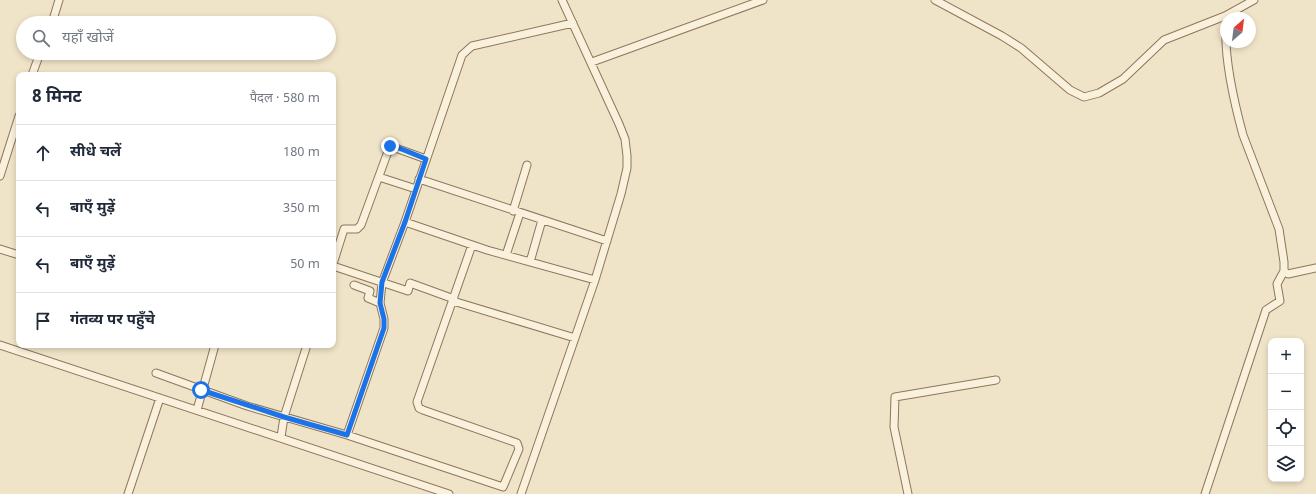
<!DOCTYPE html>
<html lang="hi">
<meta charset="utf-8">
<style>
:root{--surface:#fff;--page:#f2f2f3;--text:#1f2937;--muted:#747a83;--line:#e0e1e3}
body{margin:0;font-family:Georgia,"Noto Sans Devanagari",serif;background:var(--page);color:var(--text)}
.controls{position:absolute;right:12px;bottom:12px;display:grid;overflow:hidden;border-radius:8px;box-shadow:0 2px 6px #0003}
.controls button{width:36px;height:36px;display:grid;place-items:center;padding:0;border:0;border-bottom:1px solid var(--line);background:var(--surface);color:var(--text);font:20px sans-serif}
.compass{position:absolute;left:1220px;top:12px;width:36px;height:36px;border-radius:50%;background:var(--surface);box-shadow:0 2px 6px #0003;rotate:28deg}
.stop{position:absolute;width:12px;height:12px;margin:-9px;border:3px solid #1a73e8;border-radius:50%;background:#fff}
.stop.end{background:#1a73e8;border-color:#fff;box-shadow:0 1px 4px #0008}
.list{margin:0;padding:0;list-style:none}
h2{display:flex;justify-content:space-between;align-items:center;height:52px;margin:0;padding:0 16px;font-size:17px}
h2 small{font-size:13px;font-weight:400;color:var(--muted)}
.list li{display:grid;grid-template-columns:26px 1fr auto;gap:12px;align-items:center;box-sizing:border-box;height:56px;padding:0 16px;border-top:1px solid var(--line)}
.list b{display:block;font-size:15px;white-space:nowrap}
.list em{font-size:13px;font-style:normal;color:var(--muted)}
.icon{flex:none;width:22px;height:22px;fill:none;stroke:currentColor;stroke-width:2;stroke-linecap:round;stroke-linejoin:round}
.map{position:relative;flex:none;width:1316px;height:494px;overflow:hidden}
.search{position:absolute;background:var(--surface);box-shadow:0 2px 6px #0003;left:16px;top:16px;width:320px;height:44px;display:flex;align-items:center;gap:10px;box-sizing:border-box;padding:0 14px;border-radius:22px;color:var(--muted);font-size:15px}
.panel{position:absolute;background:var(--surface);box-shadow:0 2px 6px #0003;left:16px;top:72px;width:320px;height:276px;border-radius:8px}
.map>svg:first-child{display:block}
</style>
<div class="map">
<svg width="1316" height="494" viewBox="0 0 1316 494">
<rect width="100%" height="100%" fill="#f0e4c8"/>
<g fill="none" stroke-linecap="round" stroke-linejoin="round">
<g stroke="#8d765c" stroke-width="9">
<path id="minor" d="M935,0L1002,36L1021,48L1070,90L1084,97L1099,93L1123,79L1164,40L1225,16L1254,0
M52,23L59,0
M592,62L763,0
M32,75L40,53
M0,176L19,116
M379,177L416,189
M419,179L607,241
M513,211L527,165
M405,222L487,250L595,280
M0,249L19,255
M506,255L520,213
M530,262L542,220
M333,264L344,229H357L361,225L390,146L426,159
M333,266L408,291L410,283L454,299
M1284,271L1288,274L1316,268
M354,285L370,291L368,298L380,303
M453,301L575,338
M0,345L449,494
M156,373L247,406L347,435L503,487L519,449L517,443L423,410L419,408L417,402L472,245
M197,410L215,345
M347,435L384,328V319L380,303L382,283L405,222L462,55L472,46L573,23
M281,437L284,417L307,345
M128,494L160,398
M521,494L595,280L621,194L627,168V156L625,139L619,124L562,0
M908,494L894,427L895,397L996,380
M1205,494L1266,310L1280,301L1277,284L1284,271V262L1279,229L1243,135C1234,102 1224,59 1226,25"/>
</g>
<use href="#minor" stroke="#faf1dc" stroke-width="7"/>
</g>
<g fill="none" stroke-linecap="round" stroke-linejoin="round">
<path stroke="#1a73e8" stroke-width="5" d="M201,390L284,417L347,435L384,328V319L380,303L382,282L405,222L426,159L394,146H390"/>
</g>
</svg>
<div class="controls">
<button>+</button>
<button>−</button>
<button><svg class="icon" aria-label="locate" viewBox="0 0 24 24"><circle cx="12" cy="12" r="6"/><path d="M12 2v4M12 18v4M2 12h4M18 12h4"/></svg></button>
<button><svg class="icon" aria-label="layers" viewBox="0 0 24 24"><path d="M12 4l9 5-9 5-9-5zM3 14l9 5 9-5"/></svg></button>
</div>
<svg class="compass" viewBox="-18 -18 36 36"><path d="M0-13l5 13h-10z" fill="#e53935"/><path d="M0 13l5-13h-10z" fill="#747a83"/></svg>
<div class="stop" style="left:201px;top:390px"></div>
<div class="stop end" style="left:390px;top:146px"></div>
<div class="search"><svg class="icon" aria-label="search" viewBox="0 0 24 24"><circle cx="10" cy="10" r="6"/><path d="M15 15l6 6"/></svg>यहाँ खोजें</div>
<section class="panel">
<h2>8 मिनट<small>पैदल · 580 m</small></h2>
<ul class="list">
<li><svg class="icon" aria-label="ahead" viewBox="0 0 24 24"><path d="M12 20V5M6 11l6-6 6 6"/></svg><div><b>सीधे चलें</b></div><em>180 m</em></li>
<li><svg class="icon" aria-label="left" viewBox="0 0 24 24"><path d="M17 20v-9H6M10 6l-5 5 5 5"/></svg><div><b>बाएँ मुड़ें</b></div><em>350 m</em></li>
<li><svg class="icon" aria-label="left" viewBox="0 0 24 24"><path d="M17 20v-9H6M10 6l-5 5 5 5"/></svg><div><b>बाएँ मुड़ें</b></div><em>50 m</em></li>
<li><svg class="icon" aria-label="arrive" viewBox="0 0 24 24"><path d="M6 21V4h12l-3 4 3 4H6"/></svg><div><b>गंतव्य पर पहुँचे</b></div></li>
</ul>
</section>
</div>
